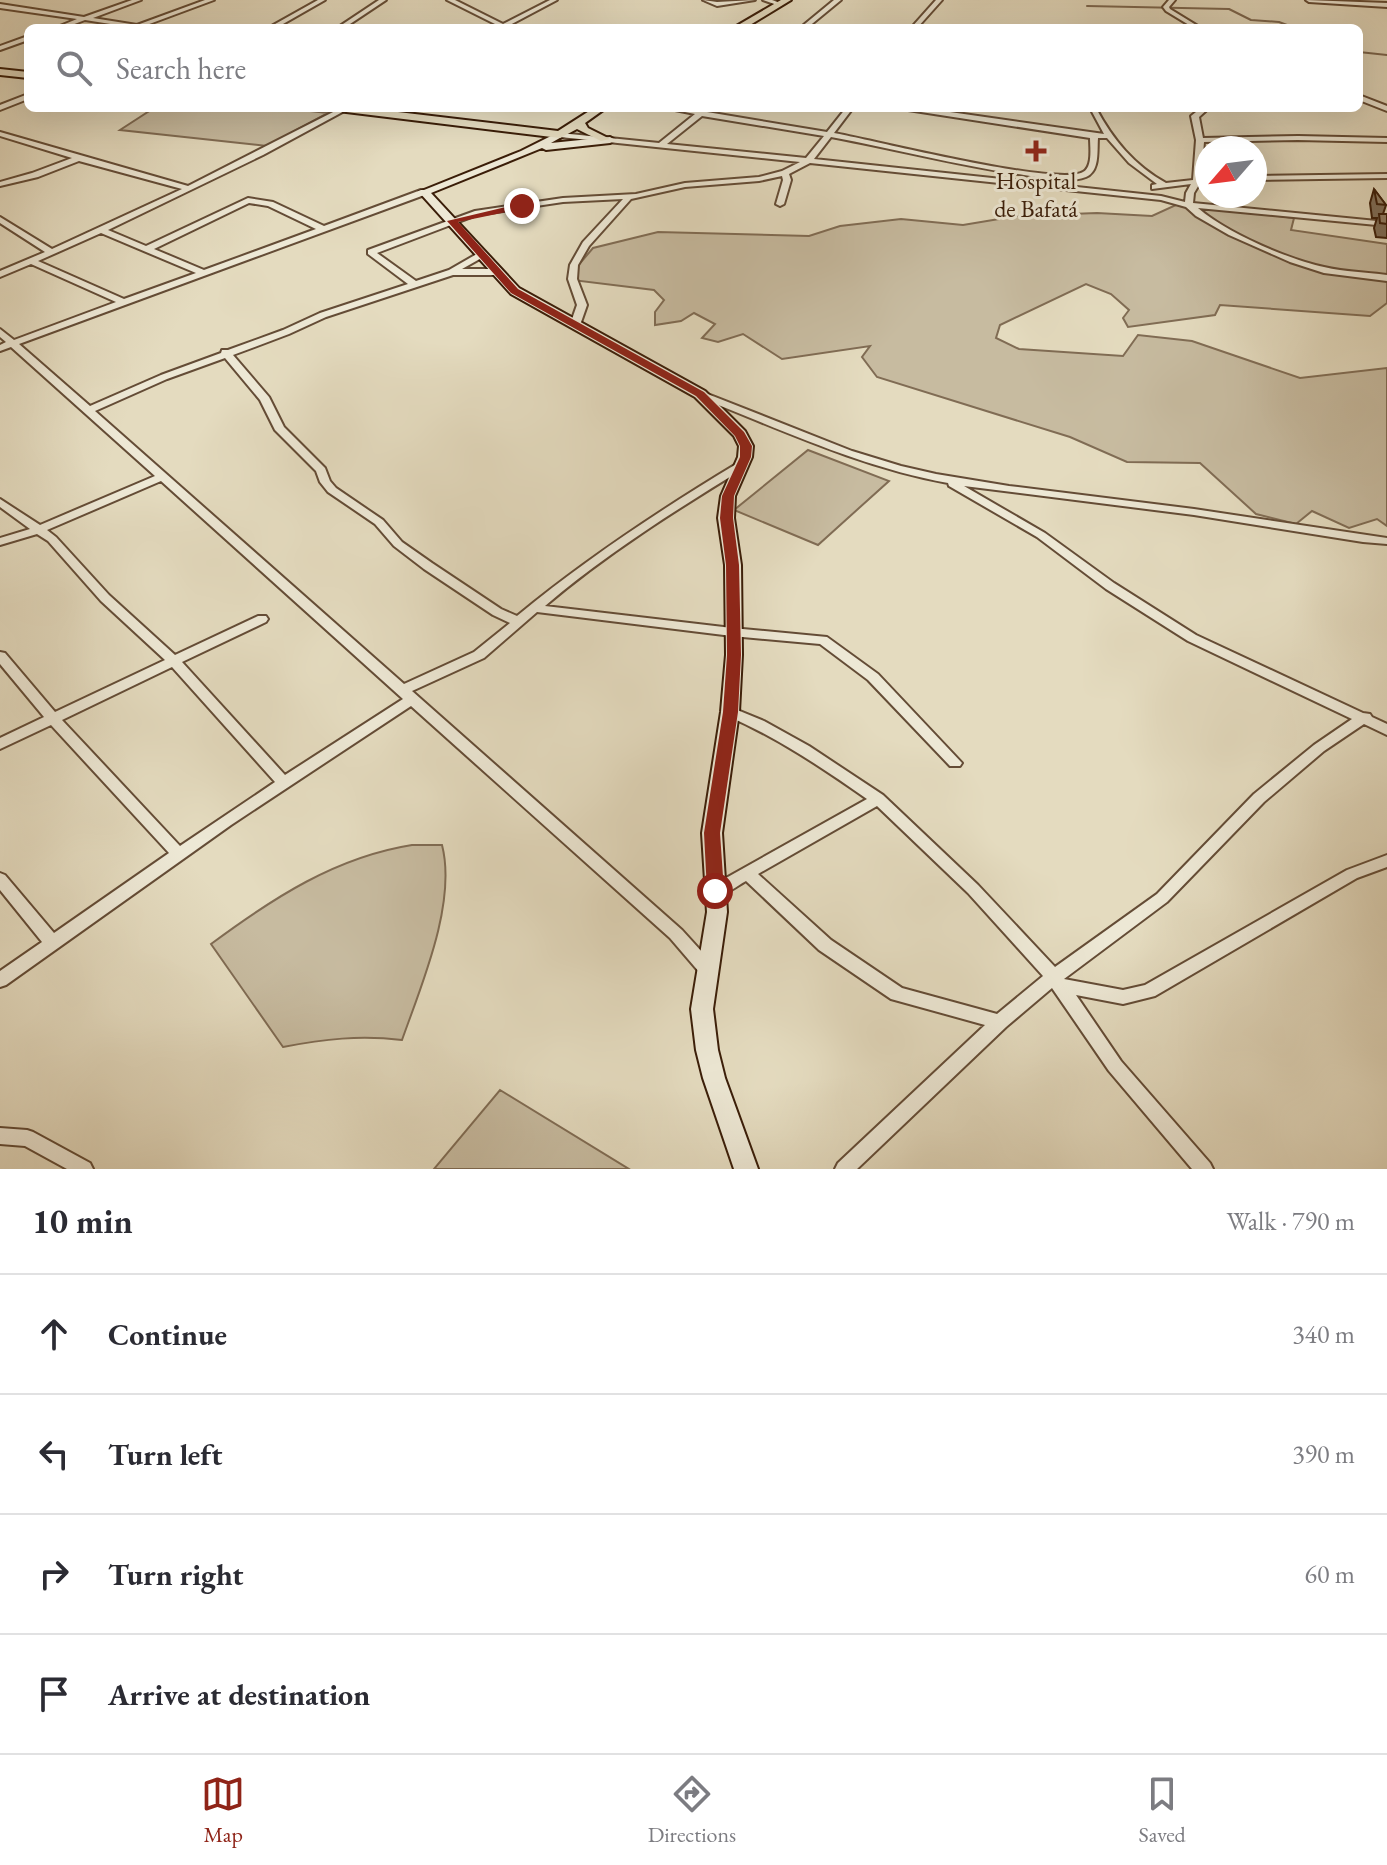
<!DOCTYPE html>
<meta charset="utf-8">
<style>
:root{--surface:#fff;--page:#f7f7f7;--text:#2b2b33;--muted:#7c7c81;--line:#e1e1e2;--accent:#8f2418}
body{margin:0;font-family:"EB Garamond",serif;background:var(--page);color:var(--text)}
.compass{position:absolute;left:1195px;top:136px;width:72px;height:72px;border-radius:50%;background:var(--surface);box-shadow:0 8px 32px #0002;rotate:242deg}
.stop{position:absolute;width:24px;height:24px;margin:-18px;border:6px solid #8f2418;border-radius:50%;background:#fff}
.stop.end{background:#8f2418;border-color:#fff;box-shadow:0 2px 8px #0008}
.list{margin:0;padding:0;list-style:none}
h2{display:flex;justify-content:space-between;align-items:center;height:104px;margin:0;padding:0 32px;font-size:34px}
h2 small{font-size:26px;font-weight:400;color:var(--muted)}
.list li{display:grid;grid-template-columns:52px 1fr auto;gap:24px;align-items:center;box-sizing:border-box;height:120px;padding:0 32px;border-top:2px solid var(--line)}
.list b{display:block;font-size:30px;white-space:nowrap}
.list em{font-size:26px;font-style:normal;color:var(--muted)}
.icon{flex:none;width:44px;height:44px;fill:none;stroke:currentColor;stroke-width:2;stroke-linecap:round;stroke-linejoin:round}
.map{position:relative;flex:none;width:1387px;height:1169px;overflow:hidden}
.search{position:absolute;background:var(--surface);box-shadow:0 8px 32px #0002;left:24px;right:24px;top:24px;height:88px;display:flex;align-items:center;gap:20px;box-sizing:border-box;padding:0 28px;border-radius:12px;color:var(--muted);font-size:30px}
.sheet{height:584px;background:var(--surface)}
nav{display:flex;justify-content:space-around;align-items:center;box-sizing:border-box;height:112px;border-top:2px solid var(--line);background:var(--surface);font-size:22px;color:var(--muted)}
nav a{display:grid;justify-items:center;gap:4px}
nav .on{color:var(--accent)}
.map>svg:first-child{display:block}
</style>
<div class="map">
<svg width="1387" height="1169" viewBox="0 0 1387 1169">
<rect width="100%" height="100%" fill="#e4dbbf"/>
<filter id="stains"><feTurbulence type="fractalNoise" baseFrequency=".0025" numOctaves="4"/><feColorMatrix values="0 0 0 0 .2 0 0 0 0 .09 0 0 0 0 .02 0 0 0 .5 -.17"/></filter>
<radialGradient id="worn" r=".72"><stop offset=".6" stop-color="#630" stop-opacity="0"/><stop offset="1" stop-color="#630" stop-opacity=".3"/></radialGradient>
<path fill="#c7bba0" stroke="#806c54" stroke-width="2" d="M154,108H283L328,113L267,146L120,130Z
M1178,204L1294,218L1291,230L1387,244V303L1370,316L1220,305L1215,315L1128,327L1123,318L1129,310L1111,294L1086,284L1000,325L996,338L1019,349L1123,356L1138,335L1192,341L1300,378L1387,368V526L1377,519L1349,528L1312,511L1296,524L1256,514L1200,463L1127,462L1070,437L877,377L862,357L870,346L782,359L743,334L718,342L702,338L715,324L694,313L681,321L655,325V312L664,300L654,290L572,280L576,268L593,248L658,232L809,236L840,226L901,219L963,225L1017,216L1097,213L1152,216Z
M808,450L889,481L818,545L734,510Z
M412,845H442C457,903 421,986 402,1040C360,1035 324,1039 283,1047L211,944C273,898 336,857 412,845Z
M500,1090L629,1169H434Z"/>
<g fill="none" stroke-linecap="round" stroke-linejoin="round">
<path stroke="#7d6851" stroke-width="2" d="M1087,6L1229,9L1251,20L1279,22L1295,28
M1359,52L1387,55"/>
<g stroke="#644c36" stroke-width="4">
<path id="street" d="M132,0H141L93,18L137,25L205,0H214L144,26L151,28H136L85,20L64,28H55L77,19L0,8V4L84,17Z
M318,0H325L276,28H268Z
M379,0H386L344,28H337Z
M447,0H455L503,24L550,0H557L508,26L510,28H497L499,26Z
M703,0L717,2L755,0L717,6Z
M763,0H772L783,4L780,6Z
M834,0H841L807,28H800Z
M936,0H942L917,28H911Z
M1169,0H1175L1169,7L1170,9L1201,28H1194L1166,11L1163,7Z
M1306,0L1387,3V7L1309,2Z
M28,36V40L0,50V46Z
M28,94V99L0,110V105Z
M1359,95L1387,106V111L1359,100Z
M341,108L348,109L263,155L108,230L146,246L248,198L273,202L324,226L421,190H427V194L19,344L90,406L161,375L221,353L222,350H228L283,330L320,313L408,284L368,254V250L475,211L563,198L636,194L685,183L759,177L782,171L800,162L560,137L556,135L560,133L659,143L695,114L665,108L699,111L705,108L709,110L707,112L827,132L846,108H853L834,133C873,140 1058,187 1083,172C1093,167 1090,147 1090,138L908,110L905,108H922L1104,134L1090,108H1096C1113,140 1134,165 1166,183L1193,180L1196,140L1191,116L1201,108H1209L1199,117L1203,138L1298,136L1387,138V142L1298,140L1204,142L1201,178H1207V182L1200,183L1194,193L1193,203L1387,222V226L1198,208C1227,233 1287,259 1324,267C1345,272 1366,272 1387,275V281L1324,273L1290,262L1229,235L1196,216L1186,207L1161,200L810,163L789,174L791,180L784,204L780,206L776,204L783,180L782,176L759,181L685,187L631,199L589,246L578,265L577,279L587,305L580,325L575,328L570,325L577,305L568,279L570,265L583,242L623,199L563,202L477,215L377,253L416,281L449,270L482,251L486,254L485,256L462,269H498L502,272L498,275H453L326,317L289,334L233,355L269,397L284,427L325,468L330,481L336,488L383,520L402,542L432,563L501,609L517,616C586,559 660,510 738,463H746L747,465L746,467C676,510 607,553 545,606L732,628L827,637L878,674L962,763L960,766H950L868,680L820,644L732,636L537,612L484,658L412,691L682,930L712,963L714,968L712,973L706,975L700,973L670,938L411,706L231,825L6,985L0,987V971L42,942L0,890V873L5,875L54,933L169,853L51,725L0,749V738L44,717L0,664V652L5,653L55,712L165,660L101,601L48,541L37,534L0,545V538L30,529L0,507V499L40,525L155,476L11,347L0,351V345L6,342L0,337V329L14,340L116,302L31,264L0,277V271L45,252L0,223V217L52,249L182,189L79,161L38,177L0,186V182L32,173L72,158L0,136V132L188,186ZM702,116L824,136L806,158L667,144ZM831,137C896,149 959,166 1024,175C1043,178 1068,184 1086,177C1100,171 1097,151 1098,138H1107L1129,163L1157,184L1152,185V189L1191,184L1186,193L1185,202L1161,196L814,159ZM249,203L268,206L316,229L204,270L154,249ZM101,233L196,273L124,299L38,261ZM225,358L260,400L275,430L316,471L320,482L328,492L375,524L394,546L424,569L493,615L510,623L474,652L404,684L95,411L167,379ZM161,481L403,699L285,775L182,662L266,622L268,619L266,616H258L175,655L109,595L56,537L47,530ZM172,667L275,782L180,846L62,720Z
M1387,174V178L1255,180V176Z
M700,391L852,451L901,466L936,474L1009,486L1194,509L1387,538V544L1363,542L1194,515L964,486L1045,533L1114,583L1196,635L1363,713L1370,714L1372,717L1387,724V735L1364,724L1324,751L1264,802L1167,902L1064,979L1123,990L1145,985L1347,870L1387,855V867L1357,878L1155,996L1123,1004L1076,995L1121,1061L1210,1163L1213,1169H1192L1109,1071L1052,988L1006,1027L857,1169H835L838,1163L985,1025L891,999L819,950L746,881C735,887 722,899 710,895L707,891L710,887L867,799C821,767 777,737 725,715L723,712L725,709L730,707L764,721L809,746L883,795L978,885L1055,967L1157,894L1254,794L1314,745L1352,719L1188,641L1106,589L1037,537L949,486L948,483C860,467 780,429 696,396L695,394ZM877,806L968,893L1043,976L997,1014L902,988L831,940L758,874Z
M0,1128L27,1130L33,1132L90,1163L93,1169H67L25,1146L0,1144Z"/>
</g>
<g stroke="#3a1d08" stroke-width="4">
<path id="secondary" d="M557,133L565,135L551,143L610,137L615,140L610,143L546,150L542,148L431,193L519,288L705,391L745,431L753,446L752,457L735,496L734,518L741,565L742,655L739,712L722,833L727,912L713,1009L718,1050L725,1078L758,1169H734L703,1078L696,1050L691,1009L707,912L702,833L721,712L726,655L725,565L718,518L721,496L738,457L739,446L734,436L695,397L511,294L419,192L521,151Z"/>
</g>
<g stroke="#3a1d08" stroke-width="4">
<path id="primary" d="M781,0H791L745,28H733Z
M0,69L28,72V78L0,75Z
M333,108H364L558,131L594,108H606L585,123L588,128L610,139L601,141L577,129L560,138L338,111Z"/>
</g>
<use href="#street" fill="#ede8d5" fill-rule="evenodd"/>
<use href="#secondary" fill="#ede8d5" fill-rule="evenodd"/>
<use href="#primary" fill="#e4dbbf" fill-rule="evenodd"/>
</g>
<path fill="#7e6e59" stroke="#3a1d08" stroke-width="2" d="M1374,189L1386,205L1383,214H1387V238L1376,237L1374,228L1377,218H1372L1370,203Z"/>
<path fill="#928067" stroke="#3a1d08" stroke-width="2" d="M1374,189L1386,205L1377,204Z
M1379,214H1387V224L1380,223Z"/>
<path fill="#8f2418" d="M522,203L525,208L458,222L518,289L704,392L744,432L752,446L751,457L734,496L733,518L739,565L741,655L738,712L720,833L724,891L715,898L707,891L704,833L723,712L727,655L726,565L720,518L722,496L740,457V446L735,436L696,396L511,293L447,221Z"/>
<path fill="#8f2418" stroke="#ede8d5" stroke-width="3" d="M1032 139h8v8h8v8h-8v8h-8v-8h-8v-8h8z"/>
<g text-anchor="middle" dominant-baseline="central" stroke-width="6" stroke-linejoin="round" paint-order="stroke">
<g font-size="24" fill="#3a1d08" stroke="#ede8d5">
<text x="1036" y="180">Hospital<tspan x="1036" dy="28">de Bafatá</tspan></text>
</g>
</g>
<rect width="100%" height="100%" filter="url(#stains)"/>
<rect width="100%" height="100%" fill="url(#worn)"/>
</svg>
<svg class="compass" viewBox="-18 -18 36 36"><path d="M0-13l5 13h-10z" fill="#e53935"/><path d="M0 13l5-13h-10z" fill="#7c7c81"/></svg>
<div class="stop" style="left:715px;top:891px"></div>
<div class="stop end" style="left:522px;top:206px"></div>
<div class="search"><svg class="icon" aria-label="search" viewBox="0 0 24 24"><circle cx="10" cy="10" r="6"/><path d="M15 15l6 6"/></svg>Search here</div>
</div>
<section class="sheet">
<h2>10 min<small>Walk · 790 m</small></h2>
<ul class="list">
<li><svg class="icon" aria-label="ahead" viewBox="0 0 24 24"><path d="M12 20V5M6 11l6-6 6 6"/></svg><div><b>Continue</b></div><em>340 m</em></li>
<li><svg class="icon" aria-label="left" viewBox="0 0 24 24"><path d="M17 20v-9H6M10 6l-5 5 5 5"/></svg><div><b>Turn left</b></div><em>390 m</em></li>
<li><svg class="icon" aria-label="right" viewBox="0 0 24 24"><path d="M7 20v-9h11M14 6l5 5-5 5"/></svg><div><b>Turn right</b></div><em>60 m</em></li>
<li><svg class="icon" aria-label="arrive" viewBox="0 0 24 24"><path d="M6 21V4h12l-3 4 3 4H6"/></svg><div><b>Arrive at destination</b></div></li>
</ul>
</section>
<nav>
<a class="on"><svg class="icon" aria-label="map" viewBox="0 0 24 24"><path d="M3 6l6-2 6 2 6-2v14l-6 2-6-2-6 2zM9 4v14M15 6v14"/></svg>Map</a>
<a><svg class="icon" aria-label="directions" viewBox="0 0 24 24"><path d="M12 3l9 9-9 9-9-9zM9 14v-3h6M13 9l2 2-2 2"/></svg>Directions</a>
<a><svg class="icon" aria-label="saved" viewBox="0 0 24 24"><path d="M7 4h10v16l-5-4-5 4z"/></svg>Saved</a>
</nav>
